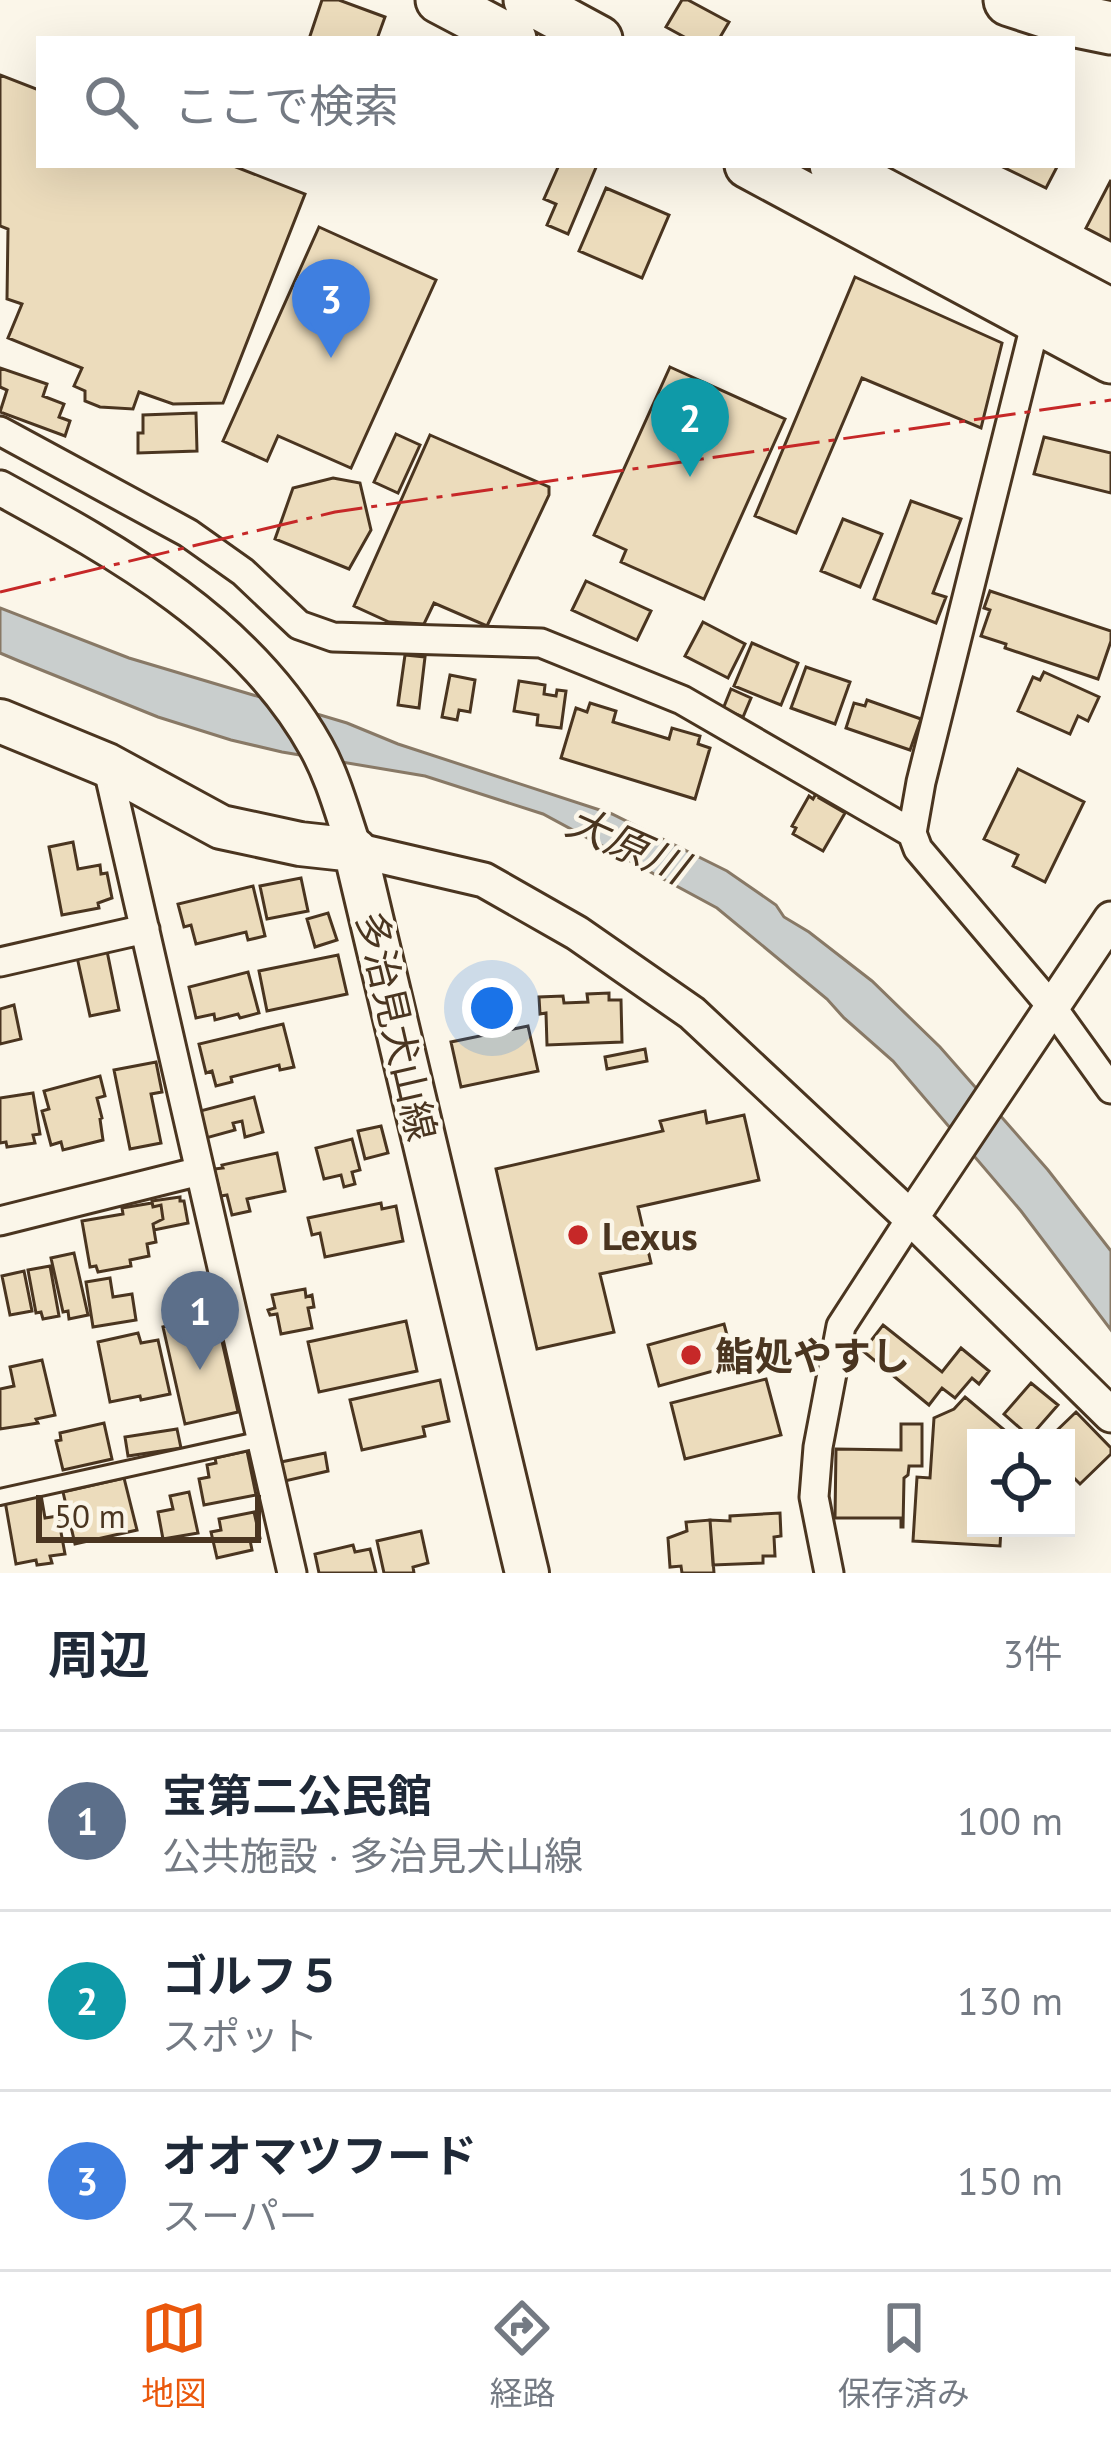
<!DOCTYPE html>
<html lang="ja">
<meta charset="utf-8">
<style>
:root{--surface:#fff;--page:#f2f2f3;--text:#1f2937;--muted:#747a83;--line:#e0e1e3;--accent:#ea580c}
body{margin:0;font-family:"PT Sans","Noto Sans JP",sans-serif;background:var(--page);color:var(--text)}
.controls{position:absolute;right:36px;bottom:36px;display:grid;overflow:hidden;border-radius:0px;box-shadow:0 12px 48px #0002}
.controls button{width:108px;height:108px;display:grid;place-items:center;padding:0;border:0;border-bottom:3px solid var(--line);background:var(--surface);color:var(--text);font:60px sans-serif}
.scale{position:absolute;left:36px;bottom:30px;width:225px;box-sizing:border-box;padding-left:12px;border:6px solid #4a3520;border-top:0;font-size:33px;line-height:42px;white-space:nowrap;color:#4a3520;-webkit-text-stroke:9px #fbf6e9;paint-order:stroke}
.you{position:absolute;left:492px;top:1008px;width:42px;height:42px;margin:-30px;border:9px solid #fff;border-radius:50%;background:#1a73e8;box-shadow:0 0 0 18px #1a73e833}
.badge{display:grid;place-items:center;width:78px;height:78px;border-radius:50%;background:var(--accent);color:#fff;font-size:39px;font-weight:700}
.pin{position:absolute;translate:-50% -99px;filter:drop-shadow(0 3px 6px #0008)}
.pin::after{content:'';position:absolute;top:63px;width:42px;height:36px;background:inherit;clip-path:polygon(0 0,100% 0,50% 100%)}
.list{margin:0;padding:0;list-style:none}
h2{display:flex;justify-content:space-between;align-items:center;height:156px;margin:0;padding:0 48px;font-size:51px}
h2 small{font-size:39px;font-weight:400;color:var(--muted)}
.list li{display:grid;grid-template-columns:78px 1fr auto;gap:36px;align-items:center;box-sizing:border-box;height:180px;padding:0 48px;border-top:3px solid var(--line)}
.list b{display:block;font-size:45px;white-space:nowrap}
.list p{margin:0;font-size:39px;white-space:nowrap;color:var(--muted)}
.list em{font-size:39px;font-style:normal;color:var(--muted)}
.icon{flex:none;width:66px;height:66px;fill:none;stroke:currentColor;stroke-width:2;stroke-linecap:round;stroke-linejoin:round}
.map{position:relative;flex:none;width:1111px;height:1573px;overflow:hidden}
.search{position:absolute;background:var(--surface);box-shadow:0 12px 48px #0002;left:36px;right:36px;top:36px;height:132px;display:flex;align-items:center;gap:30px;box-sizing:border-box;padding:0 42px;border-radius:0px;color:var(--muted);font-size:45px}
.sheet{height:696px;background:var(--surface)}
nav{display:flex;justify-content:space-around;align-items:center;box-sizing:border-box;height:168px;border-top:3px solid var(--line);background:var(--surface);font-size:33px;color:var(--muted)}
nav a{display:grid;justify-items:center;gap:6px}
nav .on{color:var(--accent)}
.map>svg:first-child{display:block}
</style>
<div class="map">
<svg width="1111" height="1573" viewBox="0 0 1111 1573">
<rect width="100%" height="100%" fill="#fbf6e9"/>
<path fill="#c9cecd" stroke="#887966" stroke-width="3" d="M0,608L129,658L347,723L398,744L612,814L727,871L776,905L784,917L809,932L872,981L940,1047L1048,1170L1111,1251V1330L1021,1211L893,1061L844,1018L827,999L717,908L543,814L425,776L282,752L231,740L158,717L19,661L0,653Z"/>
<path fill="#ecdcbc" stroke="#4a3520" stroke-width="3" d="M322,0H339L385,17L377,39H309Z
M682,0H688L729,22L719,39H688L666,27Z
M0,75L39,90V165H231L305,194L223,403L173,404L139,392L133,409L100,407L85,401V391L74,386L82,368L8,338L22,304L7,299L8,229L0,226Z
M559,165H597L568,234L547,225L556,204L544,199Z
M1004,165H1058L1046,188L1003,167Z
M1111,180V241L1086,228Z
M606,188L669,215L642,278L579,251Z
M319,227L436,280L351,468L278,436L267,461L223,441Z
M855,277L1002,343L981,428L862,378L796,533L755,516Z
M670,367L785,419L704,599L621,562L626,550L594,535Z
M0,368L47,384L43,396L64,404L59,417L70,421L65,436L0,412L7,390L0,387Z
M196,413L197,451L138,453V433H143V415Z
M396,434L420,445L398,493L374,482Z
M430,435L549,487V495L487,626L434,603L424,624L389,622L354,606Z
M1044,437L1111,453V493L1034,474Z
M333,478L360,483L371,530L349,569L275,539L293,488Z
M911,501L961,519L933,593L946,597L936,623L874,599Z
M843,519L882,534L860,587L821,571Z
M586,581L651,611L637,640L572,610Z
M990,591L1111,631V641L1098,679L1005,648L1006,644L981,636L990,610L984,608Z
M703,622L745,644L728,678L685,656Z
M752,643L798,663L781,705L734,686Z
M405,655L425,657L419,708L398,705Z
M806,667L850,682L835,724L791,708Z
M1044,672L1099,697L1088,721L1078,716L1070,734L1018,711L1033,677L1040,680Z
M450,675L475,680L470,712L459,710L457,720L442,717Z
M519,681L545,685L544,694L556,696L557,690L566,691L561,728L537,725L538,715L514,711Z
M731,689L751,698L743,717L723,709Z
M867,700L921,719L910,750L846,728L854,703L865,706Z
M590,703L616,711L613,722L669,739L672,728L700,736L698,744L710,748L695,799L561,758L576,708L587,712Z
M1018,769L1084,802L1045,882L1013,866L1018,855L984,839Z
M817,792L821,794L819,798L845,813L823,851L793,834L796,828L792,826L809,796L813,799Z
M73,842L78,869L100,865L101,874L107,873L112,898L98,903L99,908L62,915L49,847Z
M301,878L308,911L267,919L260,886Z
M253,886L265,936L248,940L246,932L196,944L191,925L184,927L178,904Z
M328,913L337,940L315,947L307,919Z
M107,951L119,1010L90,1016L77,957Z
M338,955L347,994L267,1011L259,971Z
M248,972L259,1013L240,1018L238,1014L215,1020L214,1014L196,1018L189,987Z
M609,993V1000H621L622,1042L547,1045L546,1013L540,1014L539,997L563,996L564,1003L588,1002L587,994Z
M14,1005L21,1039L0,1044V1009Z
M283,1024L294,1067L280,1070L279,1065L231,1077L232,1082L216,1086L212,1071L206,1073L199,1044Z
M528,1026L538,1071L461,1087L451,1042Z
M645,1049L647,1061L607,1069L605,1057Z
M156,1062L162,1092L151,1094L161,1143L130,1149L114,1070Z
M100,1076L105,1096L97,1098L102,1118L100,1119L103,1140L63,1150L61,1142L51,1145L42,1111L49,1109L44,1091Z
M33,1093L40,1134L33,1135L35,1143L7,1147L6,1142L0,1143V1098Z
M254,1097L263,1132L245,1137L242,1121L233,1123L235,1130L206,1138L200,1111Z
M705,1111L707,1123L744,1115L759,1180L638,1207L651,1263L600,1274L614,1332L537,1349L496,1169L663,1131L660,1121Z
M381,1126L388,1153L365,1159L358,1131Z
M352,1139L360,1170L352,1172L355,1184L344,1187L341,1175L324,1179L316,1148Z
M277,1153L285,1191L247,1199L250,1211L232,1215L227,1195L221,1196L214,1169L223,1168L222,1165Z
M180,1197V1201H184L188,1223L154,1230L153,1224L163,1219L161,1205L153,1207L152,1201Z
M152,1203L153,1207L161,1205L163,1219L153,1224L156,1242L147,1244L149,1256L130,1260L131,1266L98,1272L96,1266L90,1267L82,1221L123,1214L122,1208Z
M381,1203L382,1209L396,1206L403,1241L325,1257L320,1233L312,1235L308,1218Z
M74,1253L88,1315L69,1319L68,1311L63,1312L51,1258Z
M50,1266L59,1316L43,1319L41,1312L36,1313L28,1270Z
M24,1271L32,1311L10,1315L2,1276Z
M110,1278L113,1297L132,1294L136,1320L93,1327L86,1282Z
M305,1289L306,1297L312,1295L314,1307L308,1308L312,1328L281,1334L277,1314L270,1315L268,1310L275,1308L272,1295Z
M216,1315L238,1412L185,1424L163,1327Z
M406,1321L417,1371L319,1392L308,1342Z
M724,1324L735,1365L659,1386L648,1345Z
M883,1325L942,1372L961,1348L989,1371L979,1384L972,1378L955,1398L942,1388L929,1405L863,1351Z
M138,1333L141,1343L158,1340L170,1394L141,1400L140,1396L110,1402L98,1342Z
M42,1360L55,1415L36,1419L38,1423L0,1429V1389L14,1386L10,1367Z
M766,1379L781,1435L685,1459L671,1403Z
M440,1380L449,1421L423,1427L425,1436L362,1450L350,1400Z
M1031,1383L1058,1405L1030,1437L1004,1414Z
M965,1397L1014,1438H976V1528H1001L1000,1546L913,1541L917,1477L930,1478L934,1418L954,1409Z
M1076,1412L1111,1448V1454L1080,1484L1066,1470V1438H1049Z
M104,1423L112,1459L63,1470L56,1441L61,1440L60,1433Z
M901,1424H922V1466H909L908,1475L904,1478L903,1527H901V1518H835L836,1449L901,1450Z
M177,1429L181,1448L128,1456L125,1437Z
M247,1451L256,1495L204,1505L199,1479L209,1477L207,1465L216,1463L215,1458Z
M325,1453L328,1471L285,1481L281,1462Z
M124,1478L137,1530L75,1544L63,1492Z
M189,1492L198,1533L163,1539L158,1512L173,1509L170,1496Z
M41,1495L45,1518L58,1516L65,1554L50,1556L52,1563L37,1565L36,1560L16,1564L5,1501Z
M254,1512L260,1538L250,1540L252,1550L217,1558L211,1532L221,1530L219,1519Z
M780,1513L781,1536L774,1537L775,1556H763V1563L713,1565L710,1520L730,1521V1516Z
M710,1520L714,1573H682L681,1566L670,1567L668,1538L687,1531L686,1522Z
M421,1531L428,1563L413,1567L414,1573H384L377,1541Z
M353,1545L355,1552L370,1549L376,1573H319L315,1554Z"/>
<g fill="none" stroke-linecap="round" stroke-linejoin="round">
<g stroke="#4a3520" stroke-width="20">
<path id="service" d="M0,1497L262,1439"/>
</g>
<g stroke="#4a3520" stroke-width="33">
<path id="minor" d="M1036,321L921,782L912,833L918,849L1052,1007L1111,1089
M0,431L188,533L243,572L299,625L333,637L541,643L682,700L912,833
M107,765L292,1573
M0,962L145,929
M0,1221L200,1171
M829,1573L814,1497L818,1447L841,1326L911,1218"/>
</g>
<g stroke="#4a3520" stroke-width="39">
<path id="tertiary" d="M0,488C119,553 248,624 316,747C334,779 343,816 355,850L484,880L577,933L692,1013L911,1218L1111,1415
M911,1218L1111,919"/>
</g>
<g stroke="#4a3520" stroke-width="48">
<path id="primary" d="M0,721L107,765L221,827L300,844L355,850L527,1573"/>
</g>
<g stroke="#4a3520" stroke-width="51">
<path id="trunk" d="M439,0L513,39
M527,0L599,39
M748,165L1111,360
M833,165L1111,312"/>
</g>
<g stroke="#4a3520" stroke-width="57">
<path id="motorway" d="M1010,0L1072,20L1111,28"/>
</g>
<use href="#service" stroke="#fbf6e9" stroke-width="14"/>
<use href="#minor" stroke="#fbf6e9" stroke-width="27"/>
<use href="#tertiary" stroke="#fbf6e9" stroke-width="33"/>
<use href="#primary" stroke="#fbf6e9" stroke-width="42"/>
<use href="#trunk" stroke="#fbf6e9" stroke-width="45"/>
<use href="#motorway" stroke="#fbf6e9" stroke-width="51"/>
<path stroke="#c62828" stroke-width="3" stroke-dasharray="42 9 6 9" stroke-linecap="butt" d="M0,592L335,512L1111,400"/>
</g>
<g fill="#c62828" stroke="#fbf6e9" stroke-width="4.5">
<circle cx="578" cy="1235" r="12"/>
<circle cx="691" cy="1355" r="12"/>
</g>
<g text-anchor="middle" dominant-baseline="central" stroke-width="9" stroke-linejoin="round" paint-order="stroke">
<g font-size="39" fill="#4a3520" stroke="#fbf6e9">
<text transform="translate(397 1026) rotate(77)">多治見犬山線</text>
</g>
<g font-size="39" font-weight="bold" fill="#4a3520" stroke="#fbf6e9" text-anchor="start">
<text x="602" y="1235">Lexus</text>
<text x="715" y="1355">鮨処やすし</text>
</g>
<g font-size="42" font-style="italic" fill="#4a3520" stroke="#fbf6e9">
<text transform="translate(627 844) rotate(24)">大原川</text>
</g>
</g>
</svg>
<div class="controls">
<button><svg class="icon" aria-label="locate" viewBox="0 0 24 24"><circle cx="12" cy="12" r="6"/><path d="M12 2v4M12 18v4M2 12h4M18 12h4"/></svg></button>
</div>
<div class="scale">50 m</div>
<div class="you"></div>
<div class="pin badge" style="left:200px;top:1370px;background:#5c6f8a">1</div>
<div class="pin badge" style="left:690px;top:477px;background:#0f9aa8">2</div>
<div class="pin badge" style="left:331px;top:358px;background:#3f7fe0">3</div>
<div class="search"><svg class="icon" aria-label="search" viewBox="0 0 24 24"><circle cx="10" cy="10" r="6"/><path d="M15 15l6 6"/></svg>ここで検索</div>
</div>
<section class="sheet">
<h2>周辺<small>3件</small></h2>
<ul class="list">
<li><span class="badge" style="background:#5c6f8a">1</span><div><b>宝第二公民館</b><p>公共施設 · 多治見犬山線</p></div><em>100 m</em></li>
<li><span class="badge" style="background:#0f9aa8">2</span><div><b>ゴルフ５</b><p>スポット</p></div><em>130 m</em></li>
<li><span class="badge" style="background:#3f7fe0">3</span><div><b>オオマツフード</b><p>スーパー</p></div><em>150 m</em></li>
</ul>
</section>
<nav>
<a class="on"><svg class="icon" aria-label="map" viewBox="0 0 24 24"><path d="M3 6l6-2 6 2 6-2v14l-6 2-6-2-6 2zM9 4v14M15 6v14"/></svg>地図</a>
<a><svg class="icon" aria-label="directions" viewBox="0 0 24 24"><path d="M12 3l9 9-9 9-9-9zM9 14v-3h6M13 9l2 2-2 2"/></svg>経路</a>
<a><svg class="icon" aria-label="saved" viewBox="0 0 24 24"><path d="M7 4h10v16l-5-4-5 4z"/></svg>保存済み</a>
</nav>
